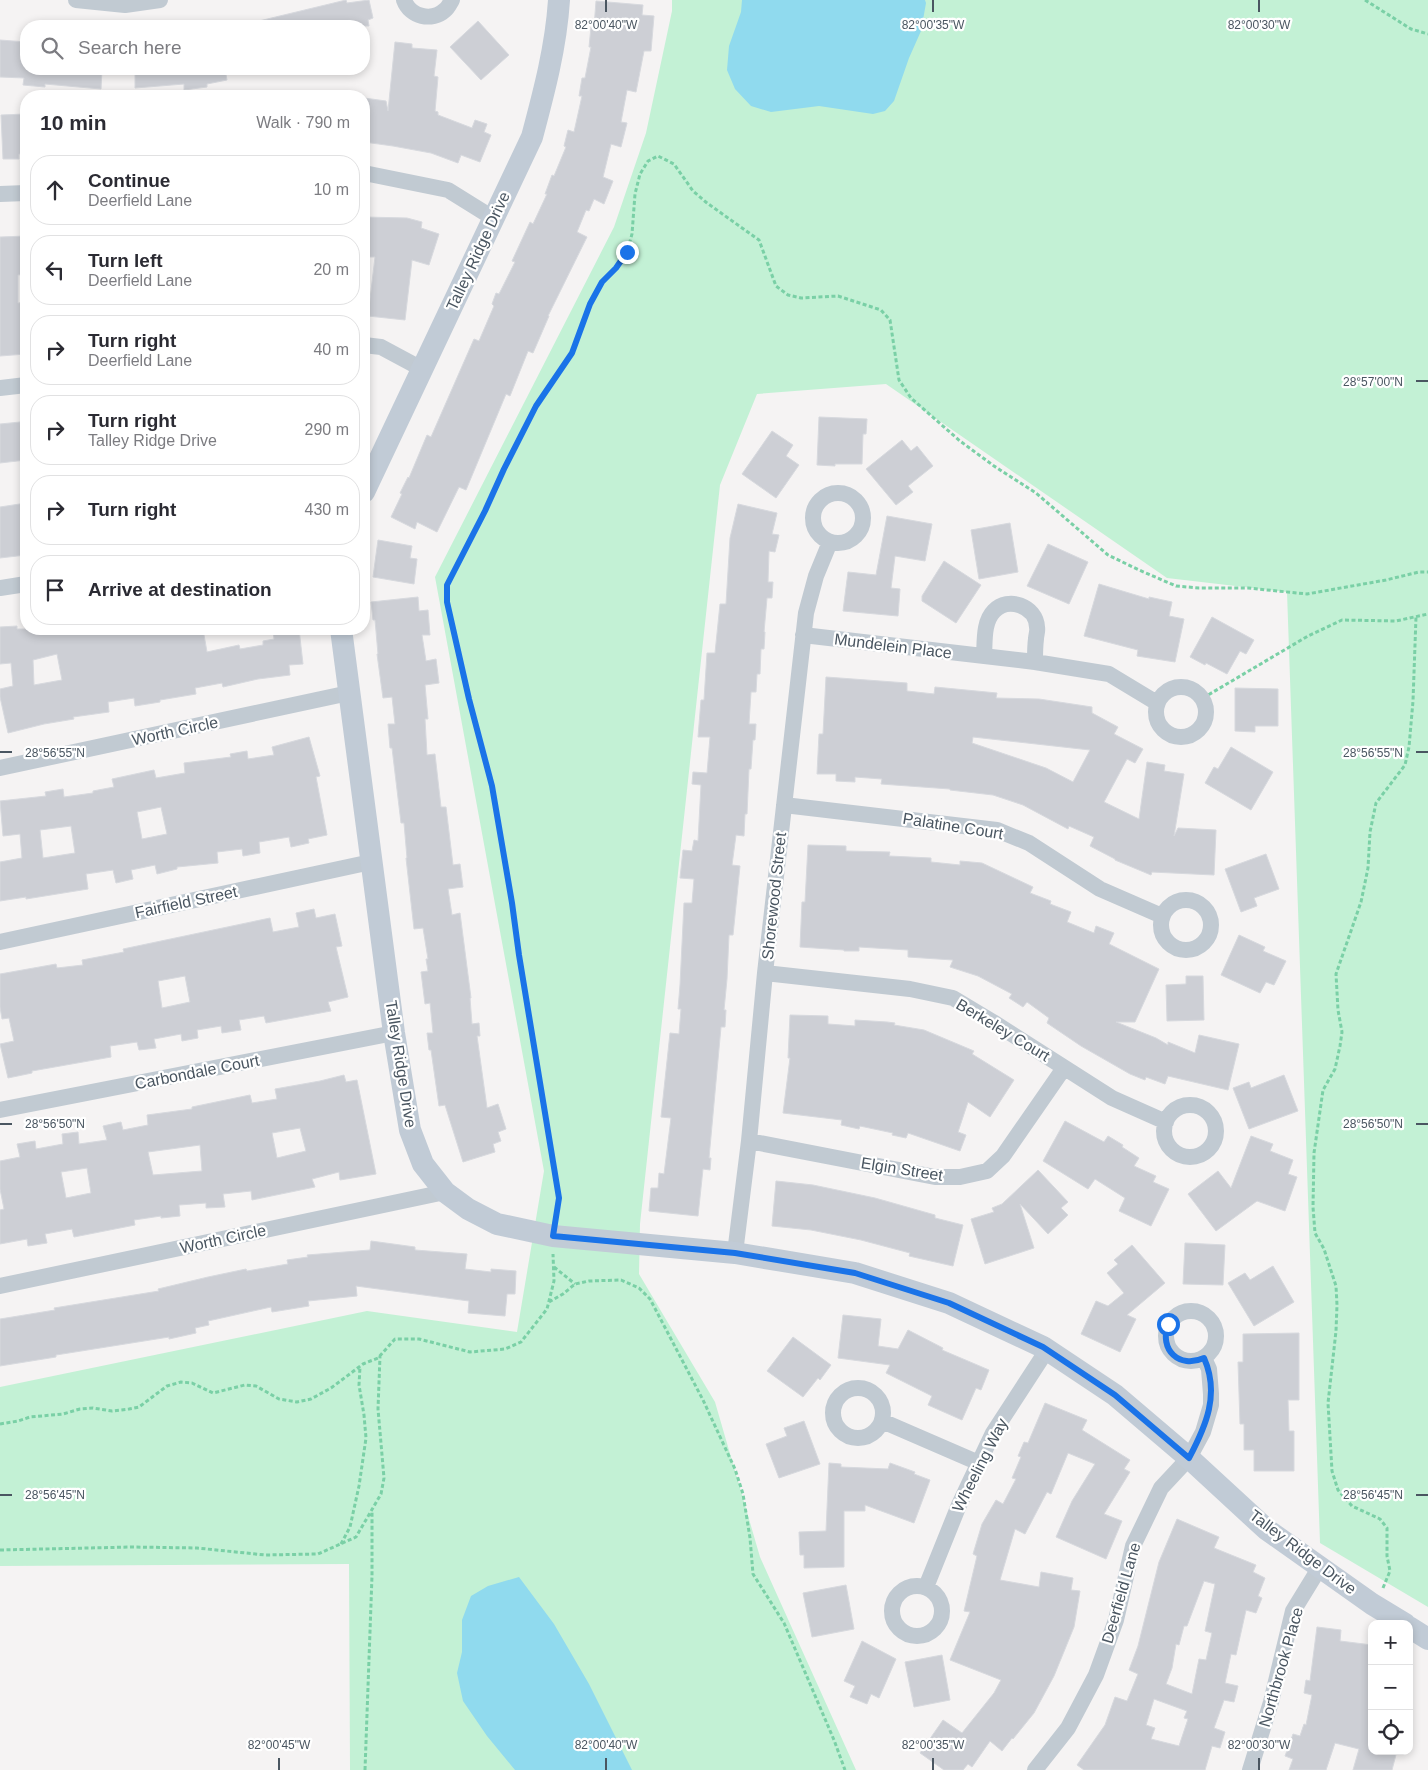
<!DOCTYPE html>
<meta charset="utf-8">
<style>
:root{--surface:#fff;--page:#f7f7f7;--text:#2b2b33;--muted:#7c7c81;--line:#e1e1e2}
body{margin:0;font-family:Helvetica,sans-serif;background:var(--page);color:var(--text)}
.controls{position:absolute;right:15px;bottom:15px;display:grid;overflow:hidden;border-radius:10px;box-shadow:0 2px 8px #0003}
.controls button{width:45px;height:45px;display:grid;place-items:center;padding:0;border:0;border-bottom:1px solid var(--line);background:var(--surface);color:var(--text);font:25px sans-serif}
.stop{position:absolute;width:15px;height:15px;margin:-11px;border:4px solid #1a73e8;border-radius:50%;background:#fff}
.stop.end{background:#1a73e8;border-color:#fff;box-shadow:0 1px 5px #0008}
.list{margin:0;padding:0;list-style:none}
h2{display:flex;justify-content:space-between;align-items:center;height:65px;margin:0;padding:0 20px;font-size:21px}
h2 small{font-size:16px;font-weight:400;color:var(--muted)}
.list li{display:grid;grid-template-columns:32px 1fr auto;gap:15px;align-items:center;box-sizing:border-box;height:70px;margin:0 10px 10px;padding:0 10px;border:1px solid var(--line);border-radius:20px}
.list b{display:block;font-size:19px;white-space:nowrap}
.list p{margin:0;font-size:16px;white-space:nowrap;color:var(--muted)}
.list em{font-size:16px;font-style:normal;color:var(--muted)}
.icon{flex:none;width:28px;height:28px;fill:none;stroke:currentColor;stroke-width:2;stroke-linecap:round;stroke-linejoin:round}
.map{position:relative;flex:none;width:1428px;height:1770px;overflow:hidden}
.search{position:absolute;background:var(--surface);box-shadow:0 2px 8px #0003;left:20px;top:20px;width:350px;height:55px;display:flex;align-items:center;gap:12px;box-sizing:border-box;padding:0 18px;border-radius:20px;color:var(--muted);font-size:19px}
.panel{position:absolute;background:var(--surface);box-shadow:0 2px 8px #0003;left:20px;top:90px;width:350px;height:545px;border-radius:20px}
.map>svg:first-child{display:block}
</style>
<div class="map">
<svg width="1428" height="1770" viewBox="0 0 1428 1770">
<rect width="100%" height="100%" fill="#f5f3f3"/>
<path fill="#c3f1d5" d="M672,0H1428V1607L1320,1543L1287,592L1167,578L886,384L757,394L720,485L640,1224L639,1274L715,1402L760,1557L856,1770H350L349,1564L0,1566V1387L367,1311L517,1332L544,1171L435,577L614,227L646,133L672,11Z"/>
<path fill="#90daee" d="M742,0H925L926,3L921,31L909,58L894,101L885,111L873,114L819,106L771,112L751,106L735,89L727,70L729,46L741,12Z
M519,1577L554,1624L589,1684L632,1770H515L487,1736L463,1701L457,1673L462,1652V1620L471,1596L488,1586Z"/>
<path fill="#cdcfd5" stroke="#d7d9de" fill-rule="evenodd" d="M346,0L347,3L369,0L373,18L368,20L369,26H259V21Z
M596,1L643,5L642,15L654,16L651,51H644L636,92L627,90L621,122L627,123L621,147L611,144L603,177L613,181L604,204L594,199L589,211L586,210L577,232L587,237L548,316H549L533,353L528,351L510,396L506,394L466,490L459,487L437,532L417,522L415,529L391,517L402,494L400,493L408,477L409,478L427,435L431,437L474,339L479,341L494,306L492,304L496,293L499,294L515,262L512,261L530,222L533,224L547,194H545L552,175L554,176L566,147L564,146L568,130L574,132L582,96H579L582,78H585L591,47H589L591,27H594Z
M478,21L509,55L481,80L450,47Z
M0,40L26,42V69H102L101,89L45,84V87L23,85L24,78L0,77Z
M395,42L412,44V48L437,50L434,76L438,77L435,111L438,112V115L472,128L475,120L487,124L484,132L491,135L480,162L461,155L458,163L431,153L393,146L364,142V98L386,101L388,111Z
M135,69H225L227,80L207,84V87L184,90V84L135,88Z
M26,114V154H19V159H3L1,115Z
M364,217L407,218L422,222L421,228L439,234L429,265L412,260L405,320L368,316L375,257H364Z
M26,236V274L18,275V303L26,302V354L0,356V237Z
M819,417L867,419L866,434H863L862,464H835V466L817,465Z
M20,422L21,432L26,431V460L0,463V424Z
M772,431L793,445L786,456L799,465L776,498L742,474Z
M902,440L911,451L917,446L933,466L908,486L913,492L896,505L866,469Z
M26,503V555L0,558V507Z
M738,504L777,513L772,534L779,535L775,552L769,551L768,582H773L772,598H767L764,632H765L764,649H761L760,674H757L756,692H751L749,724H756L755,740H753L751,769H749L747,814H745L744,836L736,835L732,865L740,866L733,935H729L727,979L724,1010H726L725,1027H721L709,1158H711L710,1170L703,1169L698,1216L649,1211L651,1188H658L659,1173L664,1174L671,1118L661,1117L670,1033L679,1034L681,1009H678L680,985L684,903H692L694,879L680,878L683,850L692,851L694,840L698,841L701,785L692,784L693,772L707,773L710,737H698L701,700H704L707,653H715L720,604H726L730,538Z
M887,516L932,524L925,561L895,556L891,588L900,589L898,616L843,611L848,572L876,575Z
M1010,523L1018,572L979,579L971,530Z
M378,540L412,546L410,558L417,559L414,584L373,577Z
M1048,544L1088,562L1069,604L1027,586Z
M944,561L981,585L956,623L922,601V596Z
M1099,584L1149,599V597L1172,602L1169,616L1184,619L1175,662L1137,656L1138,650L1084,636Z
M418,597L419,611L428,610L430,635H422L426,661L436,659L439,683L425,685L428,719H425L427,755L435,754L441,807H446L453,865L460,864L463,887L448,889L452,915L460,913L471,998H470L472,1024L479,1023L480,1036H477L487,1108L498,1104L506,1129L498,1132L501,1141L493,1144L495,1152L463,1162L445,1105L439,1106L431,1050H429L427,1033H433L430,1003L425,1004L421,972L428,971L426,959H428L423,928L414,929L406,858H407L404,823H401L392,748H390L388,724H395L392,697L383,698L377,654H378L375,620H373L371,602Z
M1212,617L1254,640L1246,654L1240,651L1227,674L1206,663L1205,665L1190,657Z
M17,626V629H203L207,652L239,645L240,649L263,645V641L274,639L273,631L299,629L303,664L289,665L290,675L258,679L223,687L222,683L195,688L196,694L160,700V702L135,706L134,698L108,702L109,712L73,717L74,719L44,724L8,733L0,697V689L13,686L11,663L0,664V627ZM57,654L62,680L34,685L33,660Z
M826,677L907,683V691L934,694L935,687L997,693L996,698L1039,699L1092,707V713L1118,727L1114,734L1143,749L1135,763L1127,759L1104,802L1139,819L1147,762L1165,765L1164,771L1184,774L1174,836L1178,828L1216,830L1214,875L1152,872L1151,875L1115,860V859L1090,846L1094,837L1069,826L1068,829L1023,805L993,795L950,790V789L881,784L882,779L855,777V782L836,781V774H817L819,734H823ZM973,737L1090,750L1073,782L1046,768L972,743Z
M1235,688L1278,689V726H1255V732L1235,731Z
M309,737L320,776L316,777L327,835L308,839L309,843L291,847L289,837L259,842L260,853L243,856L242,849L217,852L218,863L177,867V869L157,874L155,865L131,870L133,879L116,883L113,870L86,874L88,889L26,899V897L0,901V862L22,858L20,834L3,836L0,801L46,796L45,792L63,789L64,797L93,793V791L114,787L112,779L154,770L156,778L185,773L184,763L231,757L230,754L247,751L248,759L274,755L272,747ZM161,807L167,834L142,839L137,812ZM71,826L75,853L43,858L40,830Z
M1231,747L1273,772L1251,810L1205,783L1214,767L1218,769Z
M808,845L846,846V851L890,852L889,856L931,858V862L960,865V861L982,863L1033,887L1030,893L1051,901L1050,904L1071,912L1067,922L1094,933L1096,926L1114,933L1109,944L1159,969L1135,1022H1116L1156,1038L1168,1045V1042L1195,1053L1199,1035L1239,1044L1228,1090L1168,1076L1165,1084L1146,1077L1145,1080L1130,1074L1081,1046L1047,1023L1049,1018L1027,1002L1023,1007L1009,998L1012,994L978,976L950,967L953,960L908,957V950L859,947V951H844V950L800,947L802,902H805Z
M1266,854L1279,889L1254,898L1257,906L1241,912L1225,869Z
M314,909L316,918L335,914L342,946L336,947L348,997L328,1002L331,1011L266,1023L264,1016L239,1020L241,1030L222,1033L221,1026L197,1030L198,1038L182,1041L181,1034L154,1039L156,1048L139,1050L137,1042L110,1046L111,1057L32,1071V1073L8,1078L0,1044L14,1041L9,1018L2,1019L0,1007V974L56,964L57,968L83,965L82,960L124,952L123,949L270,918L273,932L299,927L296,913ZM185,976L190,1002L162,1008L158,981Z
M1239,935L1265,947L1263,951L1286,961L1274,985L1266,982L1260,993L1221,975Z
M1186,976H1203L1204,1020L1167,1021L1166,985L1186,984Z
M790,1015L828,1016V1024L855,1026V1020L887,1022L895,1023L894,1025L924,1030L974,1051L972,1054L1014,1080L990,1117L968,1102L958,1132L966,1135L960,1151L908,1133L906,1138L892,1135L893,1133L860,1126L859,1129L841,1125L842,1120L783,1113L790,1058H788Z
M344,1075L346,1082L357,1080L376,1174L340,1180L339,1172L312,1179L315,1187L252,1200L251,1191L223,1194L225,1207L206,1208V1203L179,1205L180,1216L161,1218V1216L134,1220L135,1225L74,1237L72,1229L45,1234L47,1243L28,1246L27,1239L0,1244V1210L4,1209L0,1189V1161L20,1157L17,1144L35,1141L36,1149L63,1144L62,1134L78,1132L79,1144L107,1140L103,1126L121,1122L123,1130L148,1125L147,1115L192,1109V1107L250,1095L252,1103L277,1099L275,1089L320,1081ZM300,1128L306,1151L277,1158L272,1133ZM200,1145L202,1171L153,1175L148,1152ZM87,1168L91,1193L66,1198L61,1172Z
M1284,1075L1298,1111L1249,1129L1233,1088L1249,1082L1251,1088Z
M1065,1121L1104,1142L1108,1136L1123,1145L1122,1147L1139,1158L1134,1166L1156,1176L1153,1182L1169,1189L1151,1226L1119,1211L1125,1198L1095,1179L1088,1189L1043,1161Z
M1251,1136L1273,1144L1270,1151L1293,1160L1288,1174L1297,1177L1285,1211L1257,1201L1216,1231L1188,1194L1218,1171L1231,1188Z
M1038,1170L1068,1202L1061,1208L1068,1215L1048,1234L1020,1204L1034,1248L985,1264L971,1219L994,1212L992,1208L1002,1204Z
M776,1181L813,1185L875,1198L935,1215V1218L963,1225L953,1266L909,1256L910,1253L861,1240L811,1230L772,1226Z
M371,1241L415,1247V1250L467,1254L465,1269L491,1272V1269L516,1271L515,1294H507L505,1316L468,1313L469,1301L356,1286L357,1296L308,1301L309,1306L272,1312L271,1307L208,1321L209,1325L195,1328L196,1333L169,1339V1337L56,1355V1357L0,1366V1319L55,1310L54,1308L159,1291L158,1289L208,1277L246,1269L247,1271L288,1264L287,1260L308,1257L307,1255L370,1250Z
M1185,1243L1225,1245L1223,1285L1183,1284Z
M1132,1245L1165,1283L1127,1315L1136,1319L1120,1352L1081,1334L1096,1301L1108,1306L1124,1293L1107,1273L1118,1264L1114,1260Z
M1273,1266L1294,1302L1254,1326L1228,1283L1245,1273L1250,1280Z
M843,1315L881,1319L878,1346L898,1349L908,1330L943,1348L942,1350L989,1370L981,1390L976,1388L962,1420L928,1405L932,1396L886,1373L890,1365L838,1358Z
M1299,1333V1400H1288L1289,1431H1294V1471H1254V1450H1244V1424H1240L1238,1362H1243V1334Z
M793,1337L831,1365L820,1380L818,1378L803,1397L767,1371Z
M1045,1403L1087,1420L1082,1430L1130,1460L1124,1469L1130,1472L1104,1514L1122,1521L1106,1559L1056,1537L1072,1501L1095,1464L1068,1453L1051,1494L1047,1492L1025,1534L1015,1529L1000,1580L1039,1587L1041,1572L1073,1578L1071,1590L1080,1591L1074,1627L1054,1676L1034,1713L1013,1739L1012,1738L1002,1751L990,1741L972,1767L968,1764L963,1770H944L920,1753L943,1720L962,1733L994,1693L1001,1680L950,1660L970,1612L964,1611L977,1556L973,1554L982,1524L996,1500L1003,1504L1016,1479L1012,1478L1021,1457L1018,1456L1024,1442L1028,1443Z
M804,1421L820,1464L779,1478L766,1444L787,1436L784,1428Z
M829,1463L841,1464V1467L888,1469L890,1463L915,1472L914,1474L930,1480L914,1523L865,1505V1511H844V1567L804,1568V1555H800L799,1532L826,1531Z
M1177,1519L1219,1537L1214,1548L1256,1565L1253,1572L1265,1578L1258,1596L1262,1598L1256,1613L1246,1610L1236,1655L1231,1654L1225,1683L1238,1686L1234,1702L1224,1700L1214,1728L1225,1732L1220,1748L1212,1746L1205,1770H1084L1077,1765L1105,1725L1115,1697L1127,1701L1138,1674L1129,1670L1138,1646L1159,1562ZM1204,1581L1215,1584L1205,1631L1212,1633L1206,1660L1199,1659L1192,1694L1166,1684L1172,1668L1176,1644L1179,1645L1184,1626H1187ZM1154,1699L1187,1711L1184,1718L1188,1719L1179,1746L1151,1739L1155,1728L1146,1725Z
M846,1585L854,1629L812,1637L803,1593Z
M1317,1627L1341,1630L1340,1641L1372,1645V1751H1397L1392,1770H1353L1359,1749L1335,1743L1326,1770H1289L1293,1759L1285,1756L1293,1734L1300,1736L1304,1724L1306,1725L1312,1695L1304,1693L1306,1680L1310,1681Z
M862,1641L896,1659L879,1698L871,1694L867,1704L850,1697L855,1686L844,1681Z
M942,1655L950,1700L914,1707L905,1662Z"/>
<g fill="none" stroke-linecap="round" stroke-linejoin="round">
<path stroke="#7ad0a6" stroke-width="3" stroke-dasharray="4 2.5" stroke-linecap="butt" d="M1365,0L1411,29L1428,34
M1203,698L1308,636L1342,620L1396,621L1428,614
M556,1218L559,1197L556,1176L519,955L512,903L492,786L469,699L447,602V585L485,511L504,469L536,406L572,353L590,304L602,282L616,268L627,252L632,234L635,194L640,174L648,161L658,156L674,164L693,191L707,203L759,240L776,286L788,295L801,298L838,296L881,310L890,320L899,380L911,398L960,441L994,466L1036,493L1108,555L1139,570L1176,586L1199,588H1248L1307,594L1386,580L1419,572H1428
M554,1267L575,1284
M549,1302L563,1294L575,1284L589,1281L621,1280L639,1288L650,1299L703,1400L735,1469L743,1494L750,1538L753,1574L784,1623L834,1740L845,1770
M0,1424L18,1421L30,1417L63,1414L80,1409L93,1408L112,1411L129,1409L139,1407L167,1386L181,1382L192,1383L213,1393L245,1385L256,1386L279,1399L297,1402L311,1399L331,1388L363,1364L378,1358L395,1339H419L470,1352L505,1349L521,1342L547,1309L554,1281L553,1254
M341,1544L350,1527L359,1486L366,1438L364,1415L359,1385L360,1367
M0,1550L132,1547L197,1548L265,1555L318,1554L356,1537L381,1494L384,1478L378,1409L380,1356
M1383,1588L1390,1571L1387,1556V1528L1380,1519L1352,1506L1338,1490L1332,1471L1328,1403L1336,1331L1337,1305L1336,1286L1324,1249L1315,1233L1313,1207L1314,1153L1323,1090L1335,1069L1340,1046L1342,1032L1338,1010L1336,974L1361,902L1368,868L1370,832L1376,803L1405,765L1409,747L1413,701L1416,617
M365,1770L372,1576V1511"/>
<path stroke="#c1cad2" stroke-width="16" d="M76,0L125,5L160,0
M404,0C410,17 432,22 445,10C448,8 450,3 452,0
M364,175L369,174L448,190L493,218
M0,194L26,193
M364,345L381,347L422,369
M0,388L26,385
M813 518a25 25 0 1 1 50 0a25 25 0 1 1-50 0Z
M0,588L26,584
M803,635L1035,662L1109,674L1157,703
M984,656C985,642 983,622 994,611C1008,596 1036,606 1037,627C1038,631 1036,635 1036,639C1035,646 1035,654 1035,662
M1156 712a25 25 0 1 1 50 0a25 25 0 1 1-50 0Z
M0,768L349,693
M784,805L997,830L1029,843L1100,889L1162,916
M1161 925a25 25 0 1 1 50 0a25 25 0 1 1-50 0Z
M0,942L371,862
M765,973L910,989L953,998L993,1022L1112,1098L1166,1122
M1164 1131a26 26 0 1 1 52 0a26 26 0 1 1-52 0Z
M0,1110L394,1033
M749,1141L935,1177H960L987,1171L1003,1156L1064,1068
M735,1253L749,1141L765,973L806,613L816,576L830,542
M0,1286L445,1192
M1166 1336a25 25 0 1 1 50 0a25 25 0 1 1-50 0Z
M833 1413a25 25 0 1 1 50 0a25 25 0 1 1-50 0Z
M882,1421L979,1463
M892 1611a25 25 0 1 1 50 0a25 25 0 1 1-50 0Z
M926,1587L959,1505L993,1433L1047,1350
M1035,1770L1068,1728L1096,1675L1116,1620L1133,1546L1161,1488L1189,1458L1203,1432L1211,1405V1394L1209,1369L1204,1358
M1250,1770L1271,1702L1293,1611L1320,1567"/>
<path stroke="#c1cbd6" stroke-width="22" d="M364,492L532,137C544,92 556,47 559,0
M341,629L394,1033L410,1130L423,1164L445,1192L468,1209L497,1224L553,1236L735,1253L855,1273L949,1303L1043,1347L1115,1395L1189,1458L1266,1529L1372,1604L1405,1624
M1409,1627L1428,1639"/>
</g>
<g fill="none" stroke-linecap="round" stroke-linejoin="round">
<path stroke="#1a73e8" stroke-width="6" d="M627,252L616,268L602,282L590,304L572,353L536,406L504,469L485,511L447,585V602L469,699L492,786L512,903L519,955L559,1198L553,1236L735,1253L855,1273L949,1303L1043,1347L1115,1395L1189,1458C1206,1426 1220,1394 1204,1358C1179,1369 1159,1350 1168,1324"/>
</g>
<path fill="none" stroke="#4a5661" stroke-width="2" d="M606,0V12M933,0V12M1259,0V12M1416,381H1428M0,752H12M1416,752H1428M0,1124H12M1416,1124H1428M0,1495H12M1416,1495H1428M279,1758V1770M606,1758V1770M933,1758V1770M1259,1758V1770"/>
<g text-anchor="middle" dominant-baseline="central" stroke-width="4.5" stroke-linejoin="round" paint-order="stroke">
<g font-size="16" fill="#4a5661" stroke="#fff">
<text transform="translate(478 251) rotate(-65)">Talley Ridge Drive</text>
<text transform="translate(893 646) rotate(7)">Mundelein Place</text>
<text transform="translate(175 731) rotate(-12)">Worth Circle</text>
<text transform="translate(953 826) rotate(9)">Palatine Court</text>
<text transform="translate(774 896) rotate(-84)">Shorewood Street</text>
<text transform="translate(186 902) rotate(-12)">Fairfield Street</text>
<text transform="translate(1003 1030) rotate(31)">Berkeley Court</text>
<text transform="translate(401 1064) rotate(81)">Talley Ridge Drive</text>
<text transform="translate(197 1072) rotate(-11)">Carbondale Court</text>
<text transform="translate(902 1169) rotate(9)">Elgin Street</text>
<text transform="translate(223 1239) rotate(-12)">Worth Circle</text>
<text transform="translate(980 1465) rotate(-63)">Wheeling Way</text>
<text transform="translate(1303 1552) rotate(37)">Talley Ridge Drive</text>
<text transform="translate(1121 1593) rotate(-74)">Deerfield Lane</text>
<text transform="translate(1281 1667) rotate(-74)">Northbrook Place</text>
</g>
</g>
<g font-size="12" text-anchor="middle" fill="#4a5661" stroke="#fff" stroke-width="4.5" stroke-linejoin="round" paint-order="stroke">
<text x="606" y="29">82°00'40"W</text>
<text x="933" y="29">82°00'35"W</text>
<text x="1259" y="29">82°00'30"W</text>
<text x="1373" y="386">28°57'00"N</text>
<text x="55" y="757">28°56'55"N</text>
<text x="1373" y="757">28°56'55"N</text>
<text x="55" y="1128">28°56'50"N</text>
<text x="1373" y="1128">28°56'50"N</text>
<text x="55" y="1499">28°56'45"N</text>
<text x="1373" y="1499">28°56'45"N</text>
<text x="279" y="1749">82°00'45"W</text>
<text x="606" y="1749">82°00'40"W</text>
<text x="933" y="1749">82°00'35"W</text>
<text x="1259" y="1749">82°00'30"W</text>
</g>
</svg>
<div class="controls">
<button>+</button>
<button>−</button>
<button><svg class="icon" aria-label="locate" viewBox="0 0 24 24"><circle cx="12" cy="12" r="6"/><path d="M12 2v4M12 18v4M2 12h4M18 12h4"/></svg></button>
</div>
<div class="stop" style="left:1168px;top:1324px"></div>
<div class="stop end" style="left:627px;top:252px"></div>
<div class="search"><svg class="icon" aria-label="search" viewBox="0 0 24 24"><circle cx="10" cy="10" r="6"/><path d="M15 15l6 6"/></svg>Search here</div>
<section class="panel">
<h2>10 min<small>Walk · 790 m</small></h2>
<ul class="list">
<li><svg class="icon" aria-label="ahead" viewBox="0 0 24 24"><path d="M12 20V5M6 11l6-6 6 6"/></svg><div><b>Continue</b><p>Deerfield Lane</p></div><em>10 m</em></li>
<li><svg class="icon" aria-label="left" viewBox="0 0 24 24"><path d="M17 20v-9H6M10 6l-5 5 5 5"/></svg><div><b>Turn left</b><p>Deerfield Lane</p></div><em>20 m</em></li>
<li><svg class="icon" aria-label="right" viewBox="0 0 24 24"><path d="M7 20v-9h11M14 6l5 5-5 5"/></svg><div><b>Turn right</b><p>Deerfield Lane</p></div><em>40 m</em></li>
<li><svg class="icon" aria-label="right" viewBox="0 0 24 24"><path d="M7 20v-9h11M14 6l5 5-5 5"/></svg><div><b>Turn right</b><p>Talley Ridge Drive</p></div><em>290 m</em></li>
<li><svg class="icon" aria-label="right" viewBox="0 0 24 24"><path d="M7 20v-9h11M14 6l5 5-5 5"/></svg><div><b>Turn right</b></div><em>430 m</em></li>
<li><svg class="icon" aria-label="arrive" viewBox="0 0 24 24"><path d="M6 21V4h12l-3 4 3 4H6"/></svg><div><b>Arrive at destination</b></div></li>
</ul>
</section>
</div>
